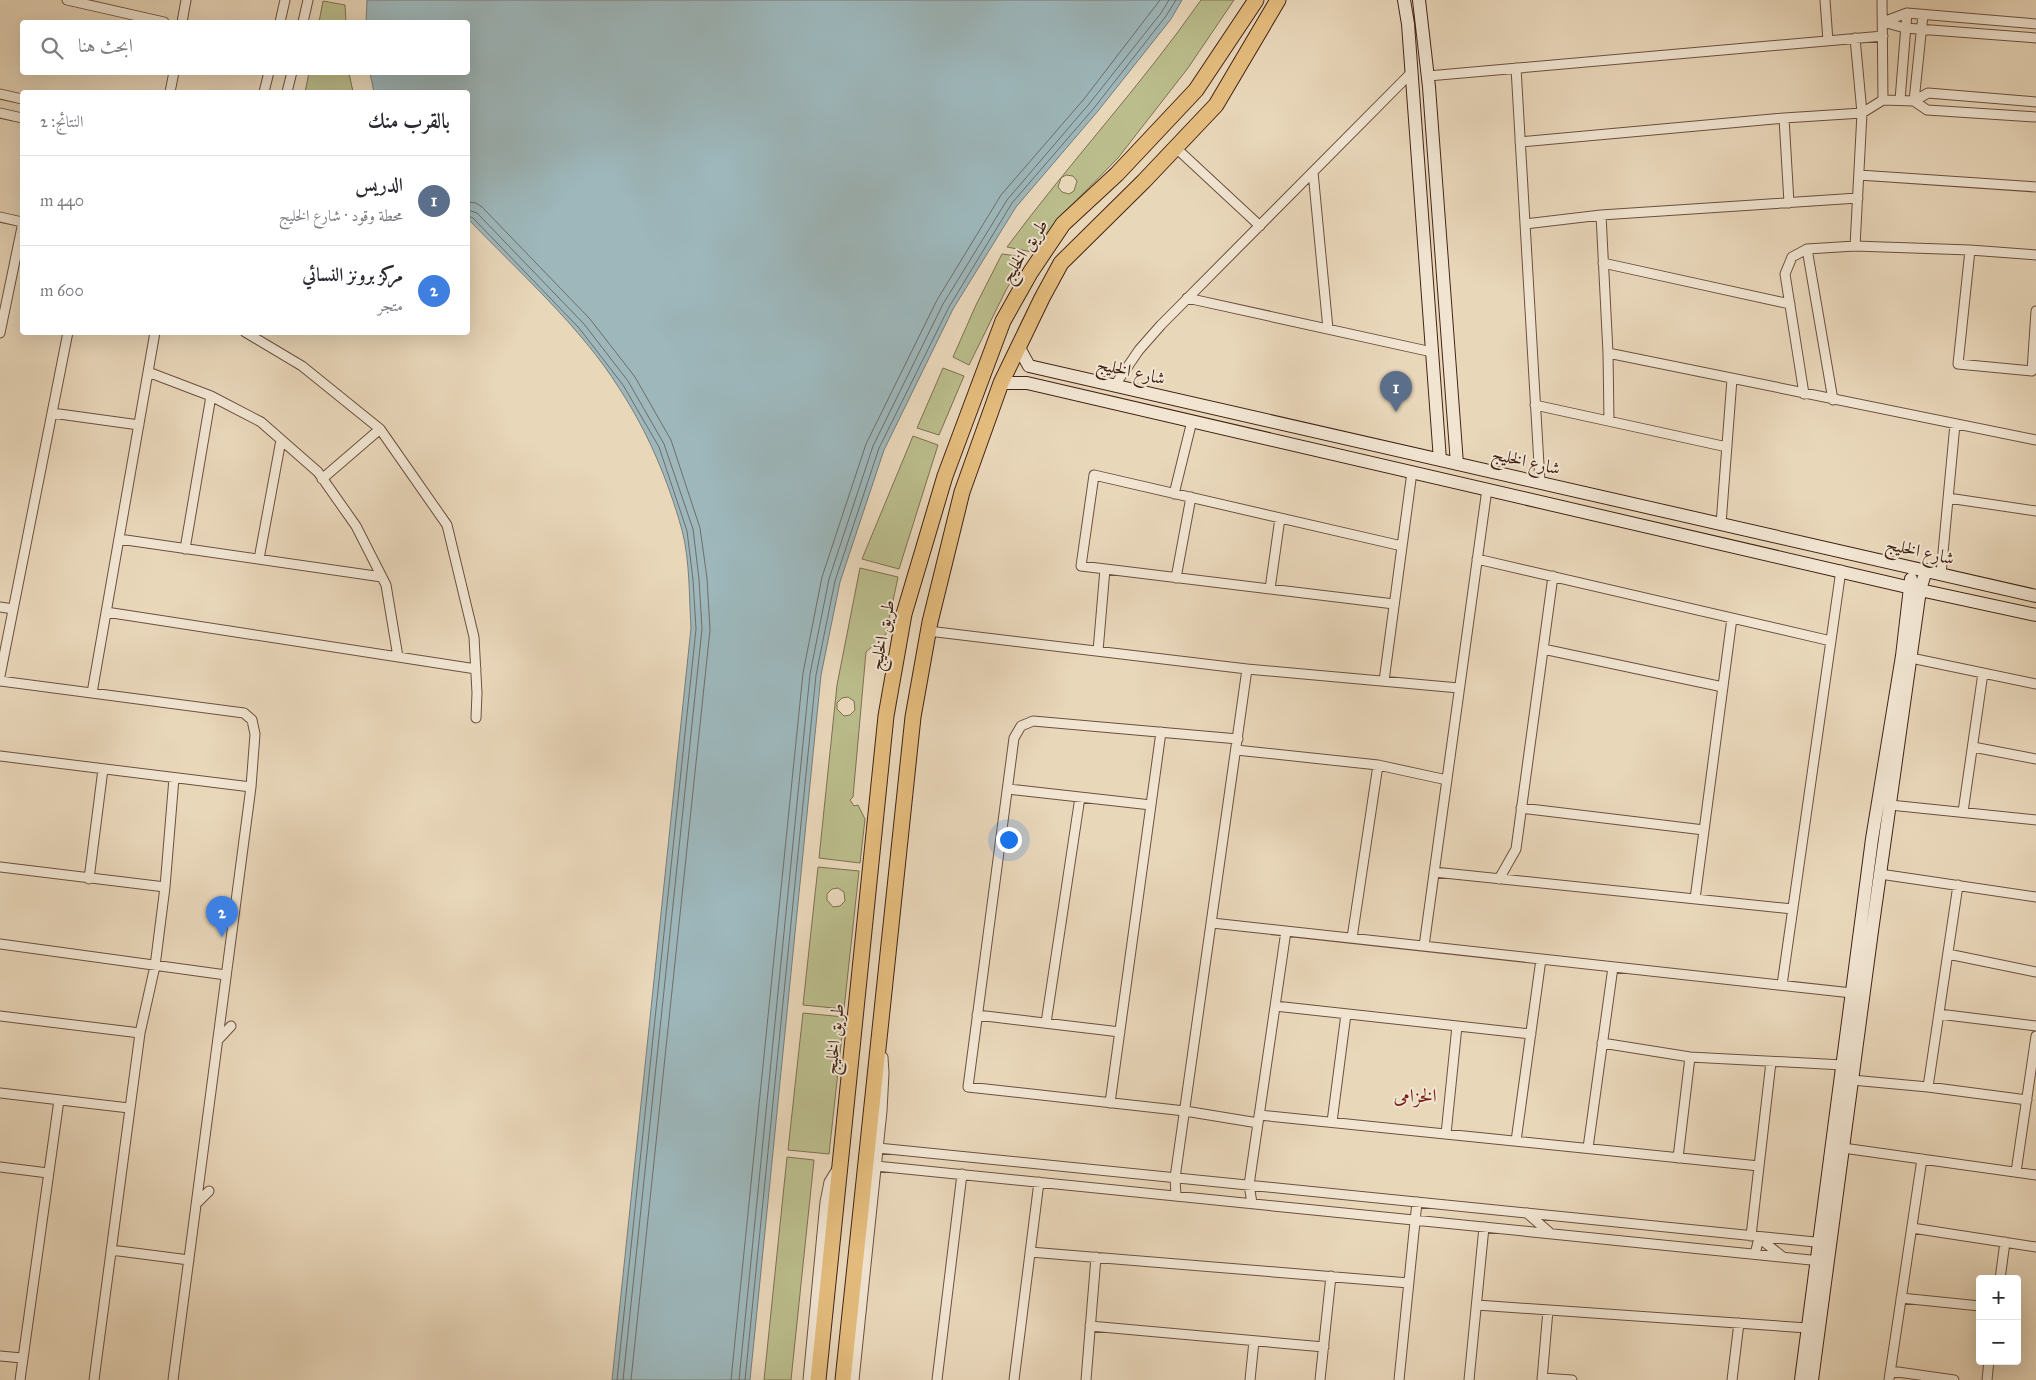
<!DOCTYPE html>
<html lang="ar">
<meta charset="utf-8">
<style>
:root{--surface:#fff;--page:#f2f2f3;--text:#2b2b33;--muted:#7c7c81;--line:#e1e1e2;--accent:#1a73e8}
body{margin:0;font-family:"IM FELL Great Primer",Amiri,serif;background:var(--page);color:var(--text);direction:rtl}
.controls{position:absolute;right:15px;bottom:15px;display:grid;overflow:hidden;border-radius:5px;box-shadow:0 5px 20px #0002}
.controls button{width:45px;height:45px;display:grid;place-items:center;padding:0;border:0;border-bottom:1px solid var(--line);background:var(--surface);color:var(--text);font:25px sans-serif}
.you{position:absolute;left:1008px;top:839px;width:18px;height:18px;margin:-12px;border:4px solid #fff;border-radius:50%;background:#1a73e8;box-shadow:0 0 0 8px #1a73e833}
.badge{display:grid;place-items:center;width:32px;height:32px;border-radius:50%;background:var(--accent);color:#fff;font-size:16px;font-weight:700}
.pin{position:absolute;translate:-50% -41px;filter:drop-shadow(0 1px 2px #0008)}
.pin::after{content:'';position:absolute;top:26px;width:18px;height:15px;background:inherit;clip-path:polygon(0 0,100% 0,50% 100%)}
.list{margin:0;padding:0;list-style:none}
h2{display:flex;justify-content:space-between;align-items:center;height:65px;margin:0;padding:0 20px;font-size:21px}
h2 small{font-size:16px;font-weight:400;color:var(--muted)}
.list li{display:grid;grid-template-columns:32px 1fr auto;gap:15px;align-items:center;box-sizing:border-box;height:90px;padding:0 20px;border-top:1px solid var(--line)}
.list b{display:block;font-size:19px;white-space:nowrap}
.list p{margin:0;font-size:16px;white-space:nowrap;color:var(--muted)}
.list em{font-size:16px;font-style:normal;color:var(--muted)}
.icon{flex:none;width:28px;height:28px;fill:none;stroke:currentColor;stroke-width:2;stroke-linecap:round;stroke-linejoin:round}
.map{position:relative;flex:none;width:2036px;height:1380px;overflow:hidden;direction:ltr}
.search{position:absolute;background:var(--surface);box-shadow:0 5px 20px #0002;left:20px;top:20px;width:450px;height:55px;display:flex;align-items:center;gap:12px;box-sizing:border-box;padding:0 18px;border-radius:5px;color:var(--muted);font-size:19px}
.panel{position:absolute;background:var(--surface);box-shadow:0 5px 20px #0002;left:20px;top:90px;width:450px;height:245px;border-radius:5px;direction:rtl}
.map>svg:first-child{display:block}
</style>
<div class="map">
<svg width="2036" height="1380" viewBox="0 0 2036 1380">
<rect width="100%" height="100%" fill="#e9d7ba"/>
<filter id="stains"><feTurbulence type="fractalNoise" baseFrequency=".004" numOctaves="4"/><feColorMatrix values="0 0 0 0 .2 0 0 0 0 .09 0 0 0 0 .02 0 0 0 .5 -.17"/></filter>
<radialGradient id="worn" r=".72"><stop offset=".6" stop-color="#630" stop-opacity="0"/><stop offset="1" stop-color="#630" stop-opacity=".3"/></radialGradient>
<path fill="#bbbd8c" stroke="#7e7051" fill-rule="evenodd" d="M1201,0H1234L1188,68L1118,158L1059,218L1032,252L1007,247C1069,163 1141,86 1201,0ZM1066,175L1073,176L1077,181L1074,191L1069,194L1062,192L1058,187L1061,178Z
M323,1L345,5L346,22H319Z
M309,73H349L353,92H305Z
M1002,254L1026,257L1006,290L969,365L953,357L976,305Z
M943,368L964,376L939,435L917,428Z
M913,436L938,445L899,569L862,559Z
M860,568L898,577L886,634L866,652L853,797L850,800L854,806L858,805L865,819L860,863L819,858L837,685ZM848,697L854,701L855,710L850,715L844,716L837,709V703L842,698Z
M818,867L859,871L844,1009L803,1005ZM838,888L844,892L845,901L840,906L833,907L827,900V894L832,889Z
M803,1013L844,1017L829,1154L788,1150Z
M787,1157L814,1160L791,1380H764Z"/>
<path fill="#9db7bb" stroke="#797c79" d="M367,0H1182L1171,19L1098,111L1016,207L953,309L884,450L840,582L821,675L750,1380H612L691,628C689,596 690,561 682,530C668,480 648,432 619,388C581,327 518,271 468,219V92H374L370,73L468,72V22H366Z"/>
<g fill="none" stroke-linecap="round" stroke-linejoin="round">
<path stroke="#706d68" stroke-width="1" d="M468,202L476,203L482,207L590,319L635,377L671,440L700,528L707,578L710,630L631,1380
M468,210L477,213L584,324L628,381L664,444L693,529L699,579L702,629L623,1380
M468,216L473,218L579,328L623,385L659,447L687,531L693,580L696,629L617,1380
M731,1380L803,673L822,577L866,444L937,300L1001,195L1084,99L1160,0
M739,1380L810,674L829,579L873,446L943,304L1007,200L1089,104L1161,13L1169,0
M745,1380L816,675L835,581L879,448L949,307L1012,203L1094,108L1166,16L1176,0"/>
<g stroke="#6c503f" stroke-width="11">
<path id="street" d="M67,0L164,22
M1825,0L1828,41
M1882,0L1883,100
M1923,15L1914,101L1927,110L2036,117
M182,22L186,0
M280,22L285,0
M303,22L308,0
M1883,22L1907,13L2036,24
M1883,22L1905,28L2036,38
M1516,68L1540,482
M1428,76L1883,36
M170,92L174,72
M264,92L269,72
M287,92L292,72
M0,94L22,99
M1900,100L1907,13
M0,113L22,118
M1784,118L1789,203
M1520,142L1784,118L1862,113L1883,100L1914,101L1928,93L2036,102
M1175,147L1260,226
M1313,172L1328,329
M1859,175L2036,187
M1601,215L1608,353L1609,421
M0,217L22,222
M1525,224L1601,215L1858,198
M1855,246L1862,113L1855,38
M1807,249L1833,400
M1970,250L1958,364L2032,371L2036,311
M1603,263L1790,304
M1187,298L1432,352
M245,332L302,366L380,429L447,525L474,637L477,693L476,718
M0,333L22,227
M1608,353L2036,440
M148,372L211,396L261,422L318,472L356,526L386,585L398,657
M1115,385L1139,350L1161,325L1411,73
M1804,394L1785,274L1792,257L1807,249L1855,246L1970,250L2036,255
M1535,405L1727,447
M52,413L139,425
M322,479L380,429
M1174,494L1192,421
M1948,498L2036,511
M1721,524L1732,379
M119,539L382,577
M185,549L211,396
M259,559L281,440
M1477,559L1831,641
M1941,574L1955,424
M1176,578L1191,497
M1270,589L1280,518
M1394,604L1081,566L1094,475L1402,546
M0,607L13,609
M106,612L476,669
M928,631L1247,669L1459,688
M1543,649L1723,687
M1098,651L1105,569
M1911,658L2036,684
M0,676L68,332
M0,681L244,713L252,720L255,734L251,787L173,1380
M1384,681L1412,472
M92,693L155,332
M1238,739L1033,721L1021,726L1014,738L968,1087L1185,1111L1258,1123
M1973,747L2036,759
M1236,750L1378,765L1352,938
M0,756L251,787
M1378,765L1447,780
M1008,789L1151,805
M1890,805L2036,820
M1521,808L1704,830
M1963,812L1983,673
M0,867L165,887
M1434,872L1793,909
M1880,874L2036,897
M89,879L103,769
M1499,879L1516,849L1553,576
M1695,899L1732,618
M1212,923L1852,993
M0,944L226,975
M1424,946L1487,489
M1948,954L2036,972
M1782,985L1841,570
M1275,1006L1531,1034
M1939,1014L2036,1026
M977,1015L1120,1032
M0,1016L140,1033
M1046,1023L1080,797
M218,1040L231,1026
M1602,1043L1690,1057L1843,1065
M1852,1080L1928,1087L2027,1100
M1928,1087L1958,885
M0,1093L129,1108
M1110,1103L1161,732
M1259,1115L1759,1166
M1332,1122L1346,1014
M1446,1134L1457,1026
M1516,1141L1541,959
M878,1148L1825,1243
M1588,1148L1613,967
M1843,1148L2036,1175
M1678,1158L1690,1057
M876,1166L1821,1261
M0,1167L48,1173
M2016,1172L2036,1036
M1176,1196L1175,1178L1247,669
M1252,1203L1249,1185L1286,931
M196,1204L209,1191
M1527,1213L1550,1233
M1912,1228L2036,1247
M1751,1236L1771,1062
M111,1250L189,1260
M1030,1252L1409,1283
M1755,1254L1759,1238L1783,1257
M2000,1279L2005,1242
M1901,1298L1980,1306
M1477,1305L1808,1328
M1090,1326L1324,1347
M0,1356L22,1358
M1891,1371L1954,1380
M1542,1378L1572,1380
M20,1380L59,1100
M94,1380L140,1033L155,966L165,887L174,778
M808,1380L825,1202L829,1182L837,1169
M854,1380L882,1111L884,1073L883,1057
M937,1380L962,1174
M1014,1380L1039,1182
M1086,1380L1096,1257
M1250,1380L1254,1341
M1320,1380L1331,1276
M1399,1380L1417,1202
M1469,1380L1484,1227
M1542,1380L1548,1310
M1732,1380L1739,1323
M1889,1380L1922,1159
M1987,1380L1989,1361"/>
</g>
<g stroke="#422316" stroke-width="14">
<path id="secondary" d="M1404,0L1408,24L1440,460
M1419,0L1429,87L1457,464
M1018,346L1029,366L2036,596
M1001,383H1027L1920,590L2036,615
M1801,1380L1872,839L1902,656L1911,579
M1812,1380L1872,931L1920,590L1926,570"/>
</g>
<g stroke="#422316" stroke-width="17">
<path id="primary" d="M818,1380L886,716L904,614L945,476L1003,321L1030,273L1063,224L1117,174L1196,90L1256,0
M843,1380L913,717L930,622L962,492L1001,383L1042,298L1061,263L1144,181L1216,105L1278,0"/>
</g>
<use href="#street" stroke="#f1e5d2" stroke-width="9"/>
<use href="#secondary" stroke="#f1e5d2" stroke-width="12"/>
<use href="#primary" stroke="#e4bc7d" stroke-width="15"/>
</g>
<g text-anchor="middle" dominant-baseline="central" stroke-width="4" stroke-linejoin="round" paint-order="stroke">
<g font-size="18" fill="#422316" stroke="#f1e5d2">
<text transform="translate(1024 251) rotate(-57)">طريق الخليج</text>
<text transform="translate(1131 371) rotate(13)">شارع الخليج</text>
<text transform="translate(1526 461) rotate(13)">شارع الخليج</text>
<text transform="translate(1920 551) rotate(13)">شارع الخليج</text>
<text transform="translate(882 635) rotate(-79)">طريق الخليج</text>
<text transform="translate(834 1039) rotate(-84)">طريق الخليج</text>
</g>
<g font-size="19" fill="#7a1f14" stroke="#f1e5d2">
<text x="1415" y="1095">الخزامى</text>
</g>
</g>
<rect width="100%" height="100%" filter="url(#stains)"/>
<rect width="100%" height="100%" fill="url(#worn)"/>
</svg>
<div class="controls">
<button>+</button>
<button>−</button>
</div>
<div class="you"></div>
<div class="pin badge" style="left:1396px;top:412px;background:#5c6f8a">1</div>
<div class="pin badge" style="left:222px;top:937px;background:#3f7fe0">2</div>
<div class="search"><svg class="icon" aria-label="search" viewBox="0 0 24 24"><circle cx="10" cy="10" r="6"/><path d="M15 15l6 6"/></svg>ابحث هنا</div>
<section class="panel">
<h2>بالقرب منك<small>النتائج: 2</small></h2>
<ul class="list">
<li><span class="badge" style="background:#5c6f8a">1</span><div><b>الدريس</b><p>محطة وقود · شارع الخليج</p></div><em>440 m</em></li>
<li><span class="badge" style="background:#3f7fe0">2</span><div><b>مركز برونز النسائي</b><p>متجر</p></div><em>600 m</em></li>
</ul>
</section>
</div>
